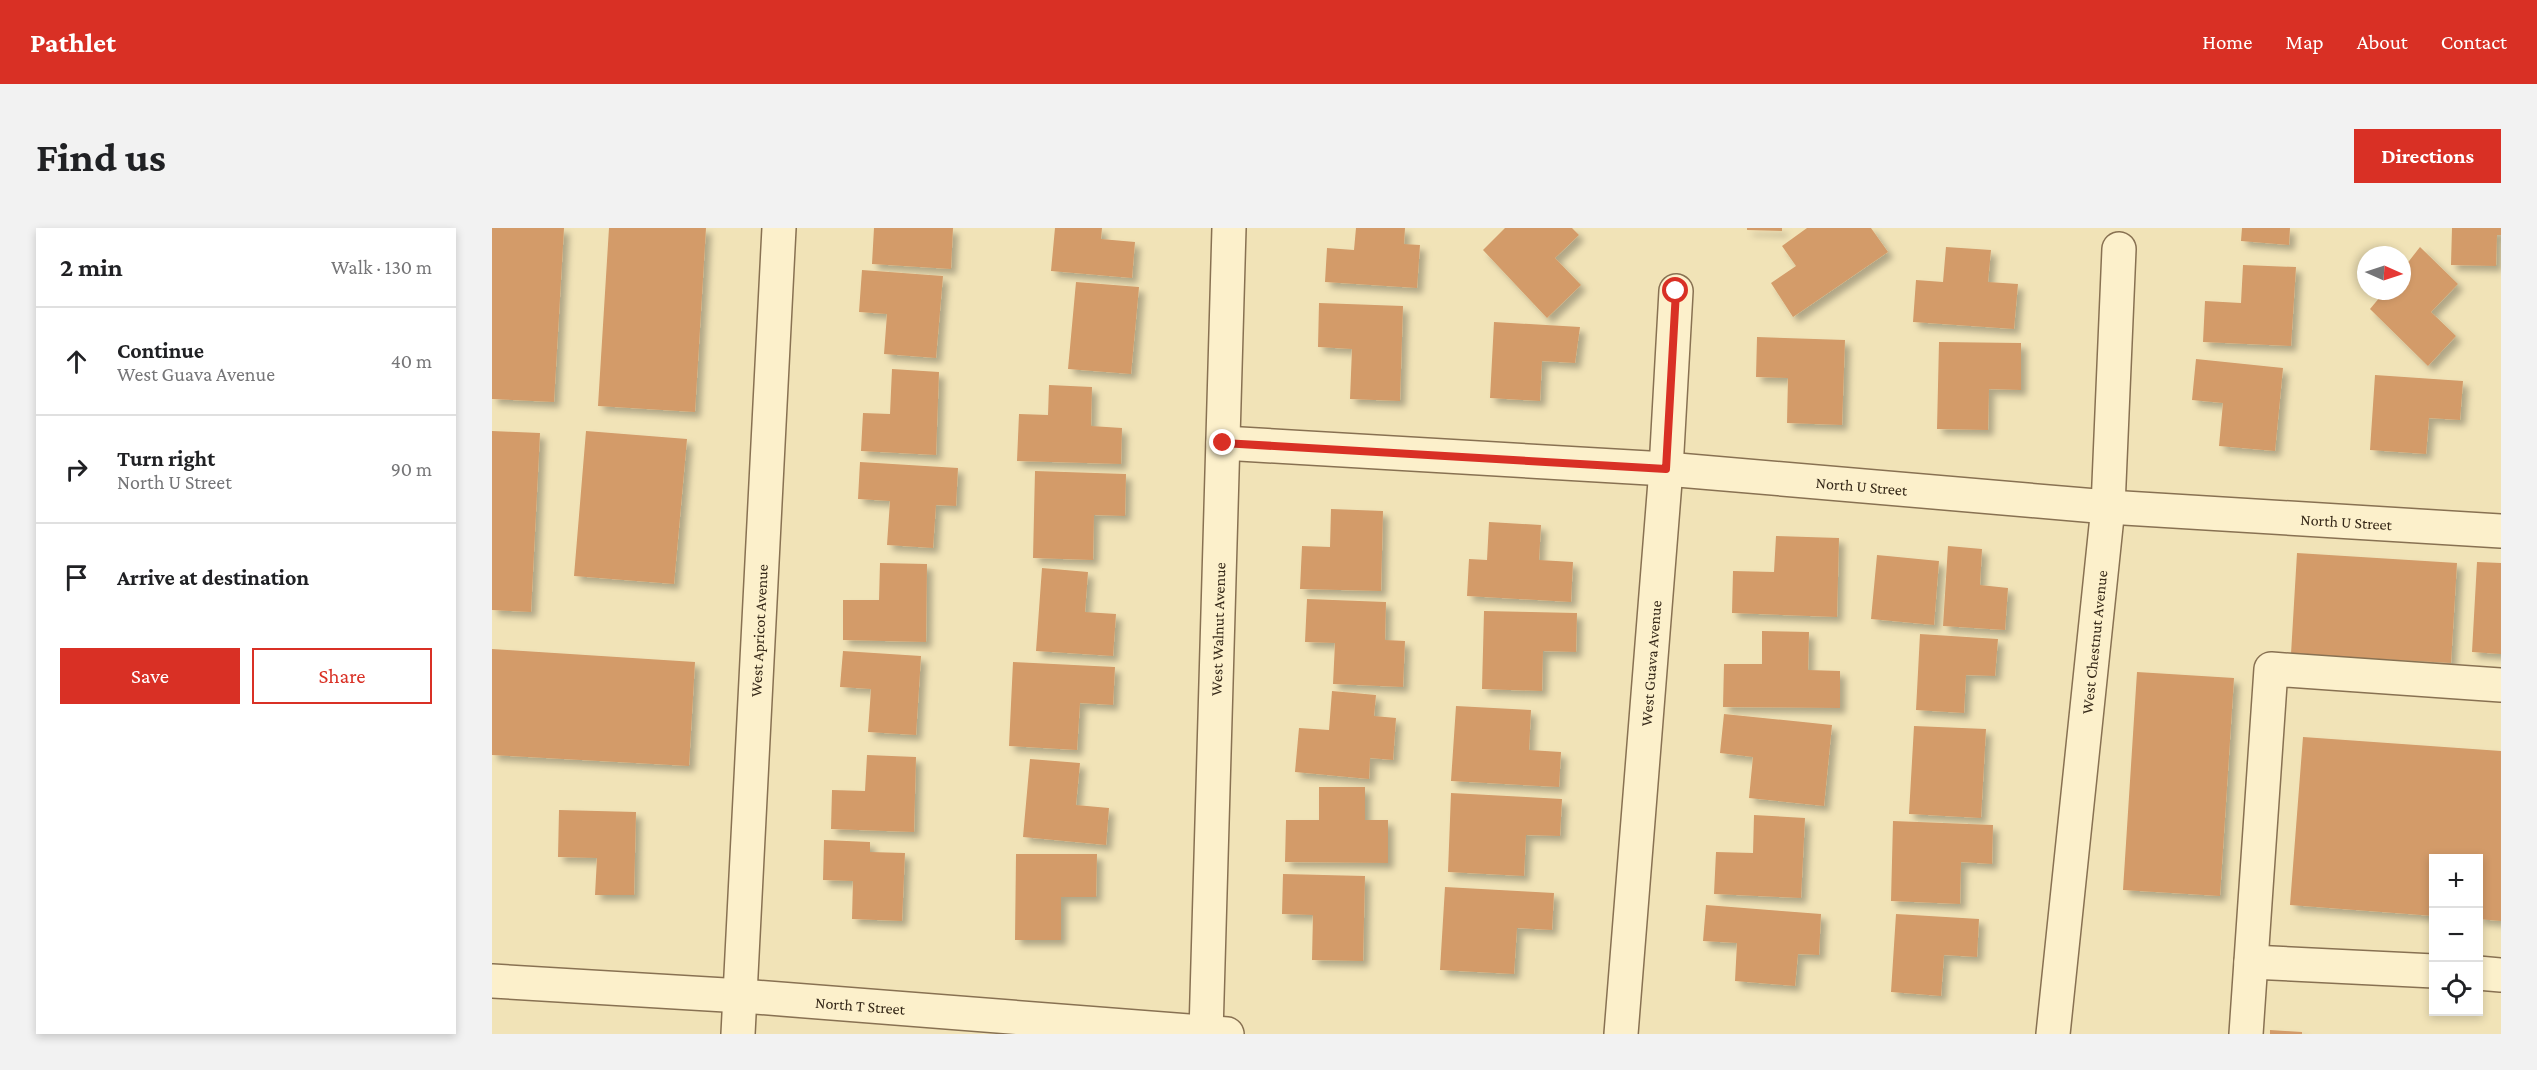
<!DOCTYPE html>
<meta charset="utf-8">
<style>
:root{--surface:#fff;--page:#f2f2f2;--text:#202124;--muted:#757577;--line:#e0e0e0;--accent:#d93025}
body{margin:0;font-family:"Crimson Pro",serif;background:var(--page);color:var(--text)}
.controls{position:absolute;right:18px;bottom:18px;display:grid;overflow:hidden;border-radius:0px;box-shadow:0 3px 9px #0003}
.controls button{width:54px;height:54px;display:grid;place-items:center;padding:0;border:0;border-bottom:2px solid var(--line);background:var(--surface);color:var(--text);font:30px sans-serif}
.compass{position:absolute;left:1865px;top:18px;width:54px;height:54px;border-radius:50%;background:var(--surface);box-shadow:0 3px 9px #0003;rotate:93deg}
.stop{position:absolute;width:18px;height:18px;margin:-14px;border:4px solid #d93025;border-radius:50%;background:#fff}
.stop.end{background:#d93025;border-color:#fff;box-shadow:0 2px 6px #0008}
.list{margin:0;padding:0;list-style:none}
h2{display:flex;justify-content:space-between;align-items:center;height:78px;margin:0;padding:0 24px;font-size:26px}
h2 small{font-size:20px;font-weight:400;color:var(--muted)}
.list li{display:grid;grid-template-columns:39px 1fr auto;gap:18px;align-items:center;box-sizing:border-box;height:108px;padding:0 24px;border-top:2px solid var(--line)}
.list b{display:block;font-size:22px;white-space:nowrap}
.list p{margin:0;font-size:20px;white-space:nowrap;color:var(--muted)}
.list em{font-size:20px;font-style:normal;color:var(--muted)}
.actions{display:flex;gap:12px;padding:18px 24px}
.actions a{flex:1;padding:14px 0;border:2px solid var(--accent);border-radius:0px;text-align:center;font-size:21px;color:var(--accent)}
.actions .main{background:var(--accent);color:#fff}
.icon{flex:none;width:33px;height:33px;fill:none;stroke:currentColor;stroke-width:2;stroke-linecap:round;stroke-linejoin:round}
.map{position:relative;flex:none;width:2009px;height:806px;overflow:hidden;border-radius:0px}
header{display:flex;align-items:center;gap:36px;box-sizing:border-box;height:84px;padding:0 30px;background:var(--accent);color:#fff}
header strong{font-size:28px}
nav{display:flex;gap:33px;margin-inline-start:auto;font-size:21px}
.intro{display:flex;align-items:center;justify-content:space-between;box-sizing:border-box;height:144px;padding:0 36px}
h1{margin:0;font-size:42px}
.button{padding:15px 27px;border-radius:0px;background:var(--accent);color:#fff;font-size:21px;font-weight:700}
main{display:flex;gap:36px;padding:0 36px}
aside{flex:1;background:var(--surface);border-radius:0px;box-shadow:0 3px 9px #0003}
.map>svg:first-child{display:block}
</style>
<header>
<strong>Pathlet</strong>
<nav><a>Home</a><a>Map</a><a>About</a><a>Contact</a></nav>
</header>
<div class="intro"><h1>Find us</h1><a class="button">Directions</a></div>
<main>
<aside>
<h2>2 min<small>Walk · 130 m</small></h2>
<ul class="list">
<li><svg class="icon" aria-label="ahead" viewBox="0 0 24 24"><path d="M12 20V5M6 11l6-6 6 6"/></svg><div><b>Continue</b><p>West Guava Avenue</p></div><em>40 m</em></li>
<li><svg class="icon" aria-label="right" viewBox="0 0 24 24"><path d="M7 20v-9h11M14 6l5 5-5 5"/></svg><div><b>Turn right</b><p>North U Street</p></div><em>90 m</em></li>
<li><svg class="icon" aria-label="arrive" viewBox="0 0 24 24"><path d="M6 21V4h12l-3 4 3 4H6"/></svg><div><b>Arrive at destination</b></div></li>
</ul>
<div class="actions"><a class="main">Save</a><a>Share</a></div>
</aside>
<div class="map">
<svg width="2009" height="806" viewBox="0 0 2009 806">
<defs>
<filter id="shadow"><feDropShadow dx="5.5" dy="5.5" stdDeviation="3" flood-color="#0004"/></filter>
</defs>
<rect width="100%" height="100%" fill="#f1e3b7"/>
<path fill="#d39b69" filter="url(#shadow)" d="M0,0H72L62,174L0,171Z
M117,0H214L203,184L106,178Z
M382,0H461L459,41L380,36Z
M563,0H610L609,11L643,14L640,50L559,43Z
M864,0H913L912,16L928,17L925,60L833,54L835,20L862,22Z
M1013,0H1080L1087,7L1063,30L1089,57L1055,90L991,22Z
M1255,0H1290V3L1255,2Z
M1315,0H1379L1396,24L1301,89L1279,55L1304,38L1290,18Z
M1750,0H1798L1797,17L1749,13Z
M1960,0H2009V7H2005L2004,38L1959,37Z
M1454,19L1499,22L1496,54L1526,56L1522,101L1421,94L1424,52L1451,54Z
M1928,19L1966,56L1939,84L1964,108L1936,138L1878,81L1893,63H1910V42Z
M1751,37L1804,39L1799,118L1711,114L1713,73L1749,75Z
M370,42L451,48L444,130L392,126L395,86L367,84Z
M584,54L647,59L639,146L576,141Z
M827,75L911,78L908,173L858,171L860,121L826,119Z
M1002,94L1088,99L1083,135L1050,133L1048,173L998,170Z
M1265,109L1353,112L1350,197L1295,195L1296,150L1264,149Z
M1447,114L1529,115V162L1497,161L1496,202L1445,201Z
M1704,131L1791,140L1783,223L1727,218L1731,175L1700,172Z
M400,141L447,144L444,227L369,223L371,185L398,186Z
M1883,147L1971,153L1968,192L1937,190L1934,226L1878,222Z
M557,157L600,159L599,198L630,200L629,236L525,233L527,186L556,187Z
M0,203L48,205L39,384L0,382Z
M94,203L195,211L182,356L82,348Z
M368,234L466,240L464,278L444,277L441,320L395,317L398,273L366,271Z
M543,243L634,246L633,288L602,287L601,332L541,330Z
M839,281L891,283L889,363L808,361L810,318L838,319Z
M997,294L1049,297L1047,332L1081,334L1079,374L975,368L977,331L995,332Z
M1284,308L1347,310L1345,389L1240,385L1241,343L1282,344Z
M1456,318L1490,321L1488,357L1516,360L1513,402L1451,398Z
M1805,325L1965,335L1959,435L1799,426Z
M1385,327L1447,333L1442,397L1379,391Z
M1985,334L2009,335V426L1980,424Z
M388,335L435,336L434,414L351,412V372H387Z
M550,340L596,344L593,384L624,386L621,428L544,423Z
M815,371L894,374L893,412L913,413L911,459L841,456L843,415L813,414Z
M992,383L1085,385L1084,424L1051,423L1050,463L990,461Z
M1270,403L1317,404L1316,442L1348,443V480L1231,479L1232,436H1270Z
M1428,406L1506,411L1503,448L1474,447L1472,485L1424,482Z
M0,421L203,434L197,538L0,527Z
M351,423L429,428L424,507L376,504L379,461L348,459Z
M521,434L623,439L621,477L588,475L585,522L517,518Z
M1645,444L1742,450L1728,668L1631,662Z
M840,463L884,467L882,488L904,490L901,532L878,530L877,551L803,544L807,500L837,502Z
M964,478L1039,482L1037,522L1069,524L1067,559L959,553Z
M1232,486L1340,497L1332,578L1257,570L1261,529L1228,525Z
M1422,498L1494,501L1489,590L1417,586Z
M1811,509L2009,523V693L1986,691V630H1942V688L1798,677Z
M375,527L424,529L422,604L339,601L340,562L373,563Z
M538,531L588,535L584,577L617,580L614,617L531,609Z
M827,559H873V592H896V635L793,634L794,592H827Z
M959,565L1070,571L1068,608L1034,607L1032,648L956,644Z
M67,582L144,584L142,667H103L105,630L66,629Z
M1262,587L1313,590L1309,670L1222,666L1224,624L1261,625Z
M1401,593L1501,597L1500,636L1469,634L1468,676L1399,673Z
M332,612L378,614V624L413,625L410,693L360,691L361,653L331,652Z
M524,626H605L604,669H569V712H523Z
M791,646L873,648L871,733L820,732L821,687L790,686Z
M953,659L1062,665L1060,702L1025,700L1022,746L948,742Z
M1214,677L1329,686L1327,727L1306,726L1303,758L1243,753L1245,715L1211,713Z
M1404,686L1487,691L1485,729L1452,727L1449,768L1399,764Z
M1778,802L1810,804V806H1778Z"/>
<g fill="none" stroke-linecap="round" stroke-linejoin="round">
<g stroke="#887152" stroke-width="36">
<g id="minor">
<path id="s1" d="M731,215L1174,241L1616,279L2009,303"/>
<path d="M1759,734L1942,743"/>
<path d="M1986,745L2009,747"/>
<path id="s2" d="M0,753L250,768L735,806"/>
<path id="s3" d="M714,805L737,0"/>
<path id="s4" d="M246,806L287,0"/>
<path id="s5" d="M1129,806L1174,241L1184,63"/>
<path id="s6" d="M1561,806L1616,279L1627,21"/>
<path d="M1754,806L1779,441L2009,457"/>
</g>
</g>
<use href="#minor" stroke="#fcf0cb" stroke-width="33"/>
</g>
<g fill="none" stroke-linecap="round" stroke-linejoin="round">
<path stroke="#d93025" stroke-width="8" d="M731,215L1174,241L1184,63"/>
</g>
<g text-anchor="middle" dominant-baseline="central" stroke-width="4.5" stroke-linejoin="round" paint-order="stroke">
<g font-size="16" fill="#352818" stroke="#f8edc7">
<text stroke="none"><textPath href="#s1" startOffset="640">North U Street</textPath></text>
<text stroke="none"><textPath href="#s1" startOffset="1126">North U Street</textPath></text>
<text stroke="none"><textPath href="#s3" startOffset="404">West Walnut Avenue</textPath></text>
<text stroke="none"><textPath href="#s4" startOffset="404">West Apricot Avenue</textPath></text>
<text stroke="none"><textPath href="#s6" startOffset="394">West Chestnut Avenue</textPath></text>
<text stroke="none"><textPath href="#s5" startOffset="372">West Guava Avenue</textPath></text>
<text stroke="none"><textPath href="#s2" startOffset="369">North T Street</textPath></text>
</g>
</g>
</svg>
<div class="controls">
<button>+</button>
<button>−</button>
<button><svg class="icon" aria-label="locate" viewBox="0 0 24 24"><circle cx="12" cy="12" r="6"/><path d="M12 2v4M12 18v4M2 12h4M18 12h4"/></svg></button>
</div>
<svg class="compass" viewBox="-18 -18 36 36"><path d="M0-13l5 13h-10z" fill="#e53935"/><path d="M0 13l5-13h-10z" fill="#757577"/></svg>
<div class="stop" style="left:1184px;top:63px"></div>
<div class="stop end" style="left:731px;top:215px"></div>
</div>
</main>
